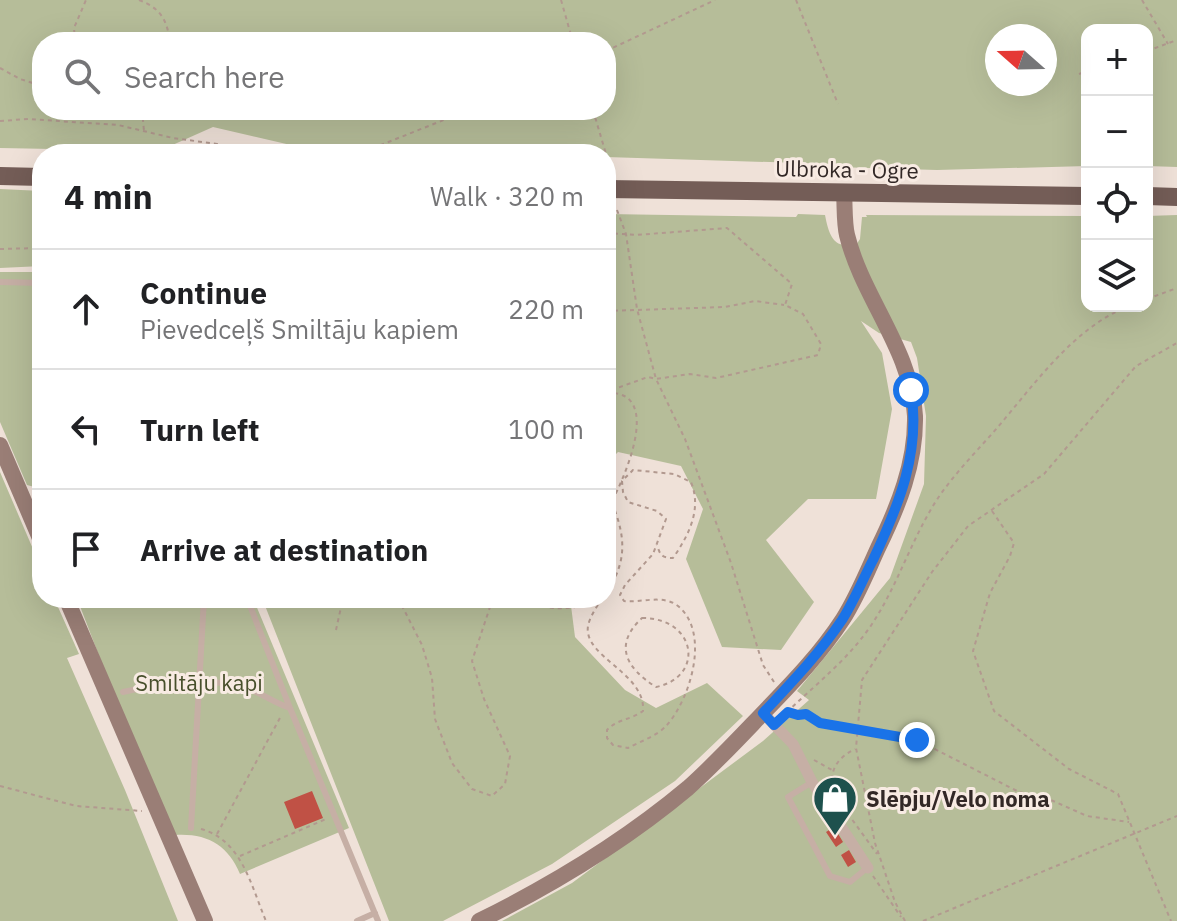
<!DOCTYPE html>
<meta charset="utf-8">
<style>
:root{--surface:#fff;--page:#f6f6f6;--text:#202124;--muted:#757577;--line:#e0e0e0}
body{margin:0;font-family:"IBM Plex Sans",sans-serif;background:var(--page);color:var(--text)}
.controls{position:absolute;right:24px;top:24px;display:grid;overflow:hidden;border-radius:16px;box-shadow:0 8px 32px #0002}
.controls button{width:72px;height:72px;display:grid;place-items:center;padding:0;border:0;border-bottom:2px solid var(--line);background:var(--surface);color:var(--text);font:40px sans-serif}
.compass{position:absolute;left:985px;top:24px;width:72px;height:72px;border-radius:50%;background:var(--surface);box-shadow:0 8px 32px #0002;rotate:290deg}
.stop{position:absolute;width:24px;height:24px;margin:-18px;border:6px solid #1a73e8;border-radius:50%;background:#fff}
.stop.end{background:#1a73e8;border-color:#fff;box-shadow:0 2px 8px #0008}
.list{margin:0;padding:0;list-style:none}
h2{display:flex;justify-content:space-between;align-items:center;height:104px;margin:0;padding:0 32px;font-size:34px}
h2 small{font-size:26px;font-weight:400;color:var(--muted)}
.list li{display:grid;grid-template-columns:52px 1fr auto;gap:24px;align-items:center;box-sizing:border-box;height:120px;padding:0 32px;border-top:2px solid var(--line)}
.list b{display:block;font-size:30px;white-space:nowrap}
.list p{margin:0;font-size:26px;white-space:nowrap;color:var(--muted)}
.list em{font-size:26px;font-style:normal;color:var(--muted)}
.icon{flex:none;width:44px;height:44px;fill:none;stroke:currentColor;stroke-width:2;stroke-linecap:round;stroke-linejoin:round}
.map{position:relative;flex:none;width:1177px;height:921px;overflow:hidden}
.search{position:absolute;background:var(--surface);box-shadow:0 8px 32px #0002;left:32px;top:32px;width:584px;height:88px;display:flex;align-items:center;gap:20px;box-sizing:border-box;padding:0 28px;border-radius:32px;color:var(--muted);font-size:30px}
.panel{position:absolute;background:var(--surface);box-shadow:0 8px 32px #0002;left:32px;top:144px;width:584px;height:464px;border-radius:32px}
.map>svg:first-child{display:block}
</style>
<div class="map">
<svg width="1177" height="921" viewBox="0 0 1177 921">
<rect width="100%" height="100%" fill="#efe1d8"/>
<path fill="#b6bd99" fill-rule="evenodd" d="M0,0H1177V167L1147,166V30H1087V166L937,170L836,167L831,164L606,157V154L308,149L213,127L159,151L0,148ZM997,36H1045V84H997ZM42,42H606V110H42Z
M0,189L42,191V266L0,268Z
M606,214L796,217L798,214L825,215C829,235 833,249 856,245L860,239L862,217H867L866,215L1087,216V306H1147V216L1177,215V921H502L572,883L763,741L809,700L797,691L890,578L924,484L926,416L917,358L911,342L879,333L861,321L882,353L892,409L876,499H808L766,540L814,602L781,650L722,647L686,559L703,509L681,466L618,452L606,464Z
M0,272H42V518L34,500L40,493L38,488L27,485L0,422Z
M0,472L42,570V598H54L79,654L67,658L125,790L178,921H0Z
M606,518L612,532L613,570L606,574Z
M82,598H253L349,828L240,874C228,845 207,833 175,835L111,687L78,601Z
M262,598H570L575,637L625,690L656,708L707,683L743,716L675,781L552,864L443,921H389Z"/>
<path fill="#c05145" d="M312,791L323,818L295,829L284,802Z
M834,827L843,842L836,847L826,832Z
M849,850L856,862L848,867L841,855Z"/>
<g fill="none" stroke-linecap="round" stroke-linejoin="round">
<path stroke="#b2998f" stroke-width="2" stroke-dasharray="4 4" stroke-linecap="butt" d="M139,0C160,8 167,19 170,42
M561,0L573,42
M796,0L838,104
M1142,0L1168,44
M75,42L74,28L86,0
M606,51L715,0
M1147,51L1177,40
M0,68L20,79L42,86
M1079,74L1087,71
M142,110L144,131
M593,110L606,154
M0,121L28,119L118,125L173,138L217,144L253,154
M358,154L469,110
M617,210L626,234L637,309L656,379L685,439L731,563L763,665L774,682
M606,233L636,235L727,228L792,284L785,305L803,314L821,344L818,355L716,378L690,374L656,379L648,377L606,392
M0,249L42,248
M1147,299L1177,288
M606,311L725,307L755,301L784,305
M606,393C667,389 621,487 606,512
M606,488C623,528 632,555 606,593
M992,511L1014,543L1010,556L990,593L973,651L994,711L1069,769L1118,794L1171,921
M398,598L422,645L432,678L435,719L452,763L472,789L492,796L505,784L510,756L484,699L472,661L493,598
M511,598C546,609 568,614 602,598
M602,598C597,607 590,616 588,626C583,657 646,673 643,711C631,720 617,719 607,730V738L613,745L628,748C639,742 657,736 666,726C690,700 711,633 678,606C663,594 641,603 624,601L620,595L625,585L653,554L666,519L657,511L628,502L623,492L622,481L633,470L674,474L691,482C702,509 689,535 673,558C662,558 660,555 657,545
M642,618C697,618 705,677 656,687C626,668 613,645 642,618Z
M336,630L343,598
M789,712L806,714L820,723L917,740L1019,792L1051,800L1087,816L1129,822
M781,718C812,687 845,663 870,627C898,586 911,539 938,498C955,473 977,451 997,428C1034,385 1074,327 1129,306
M814,760L832,770
M0,786L76,806L142,811
M840,802C826,779 831,761 855,749
M843,807L877,854
M201,829C242,840 251,886 266,921
M217,834L281,716
M240,856L326,819
M873,876L901,917
M905,921L895,902L875,843L856,748L862,680L932,572L968,526L1044,474L1136,366L1177,343
M923,921L1177,816"/>
<path stroke="#c6afa5" stroke-width="6" d="M0,282L42,283
M247,598L290,708
M123,692C166,683 207,675 249,689C263,694 276,704 290,708L378,921
M812,782L788,797L830,876L850,882L867,868
M191,828L204,598
M357,921L375,913"/>
<path stroke="#c6afa5" stroke-width="11" d="M763,713L793,744L812,782L868,868"/>
<path stroke="#9a7e76" stroke-width="16" d="M0,445L42,543
M66,598L205,921
M479,921C552,885 626,840 688,788C715,764 740,737 765,711C793,682 821,653 843,619C857,597 867,572 878,548C898,507 916,463 915,416C912,351 862,297 847,235C844,222 845,207 844,193"/>
<path stroke="#745d57" stroke-width="18" d="M0,176L42,177
M606,189L1087,196
M1147,196L1177,197"/>
</g>
<g fill="none" stroke-linecap="round" stroke-linejoin="round">
<path stroke="#1a73e8" stroke-width="10" d="M911,390C921,452 899,505 873,560C863,579 854,601 842,620C819,654 791,683 763,713L774,725L788,712L798,715L806,714L820,723L917,740"/>
</g>
<defs>
<g id="shop-pin" transform="scale(2.3)"><path d="M0 17L-7.5 6A9.5 9.5 0 1 1 7.5 6Z" fill="#1e514d" stroke="#f8ebe3"/><path d="M-5-2.5h2.3a2.7 3.5 0 0 1 5.4 0H5L5.5 6h-11ZM-1.5-2.5h3a1.5 2.3 0 0 0-3 0Z" fill="#fff"/></g>
</defs>
<g fill-rule="evenodd">
<use href="#shop-pin" x="835" y="798"/>
</g>
<g text-anchor="middle" dominant-baseline="central" stroke-width="6" stroke-linejoin="round" paint-order="stroke">
<g font-size="22" fill="#322826" stroke="#f8ebe3">
<text transform="translate(847 169) rotate(1)">Ulbroka - Ogre</text>
</g>
<g font-size="22" fill="#474f2b" stroke="#f8ebe3">
<text x="199" y="682">Smiltāju kapi</text>
</g>
<g font-size="22" font-weight="bold" fill="#322826" stroke="#f8ebe3" text-anchor="start">
<text x="866" y="798">Slēpju/Velo noma</text>
</g>
</g>
</svg>
<div class="controls">
<button>+</button>
<button>−</button>
<button><svg class="icon" aria-label="locate" viewBox="0 0 24 24"><circle cx="12" cy="12" r="6"/><path d="M12 2v4M12 18v4M2 12h4M18 12h4"/></svg></button>
<button><svg class="icon" aria-label="layers" viewBox="0 0 24 24"><path d="M12 4l9 5-9 5-9-5zM3 14l9 5 9-5"/></svg></button>
</div>
<svg class="compass" viewBox="-18 -18 36 36"><path d="M0-13l5 13h-10z" fill="#e53935"/><path d="M0 13l5-13h-10z" fill="#757577"/></svg>
<div class="stop" style="left:911px;top:390px"></div>
<div class="stop end" style="left:917px;top:740px"></div>
<div class="search"><svg class="icon" aria-label="search" viewBox="0 0 24 24"><circle cx="10" cy="10" r="6"/><path d="M15 15l6 6"/></svg>Search here</div>
<section class="panel">
<h2>4 min<small>Walk · 320 m</small></h2>
<ul class="list">
<li><svg class="icon" aria-label="ahead" viewBox="0 0 24 24"><path d="M12 20V5M6 11l6-6 6 6"/></svg><div><b>Continue</b><p>Pievedceļš Smiltāju kapiem</p></div><em>220 m</em></li>
<li><svg class="icon" aria-label="left" viewBox="0 0 24 24"><path d="M17 20v-9H6M10 6l-5 5 5 5"/></svg><div><b>Turn left</b></div><em>100 m</em></li>
<li><svg class="icon" aria-label="arrive" viewBox="0 0 24 24"><path d="M6 21V4h12l-3 4 3 4H6"/></svg><div><b>Arrive at destination</b></div></li>
</ul>
</section>
</div>
